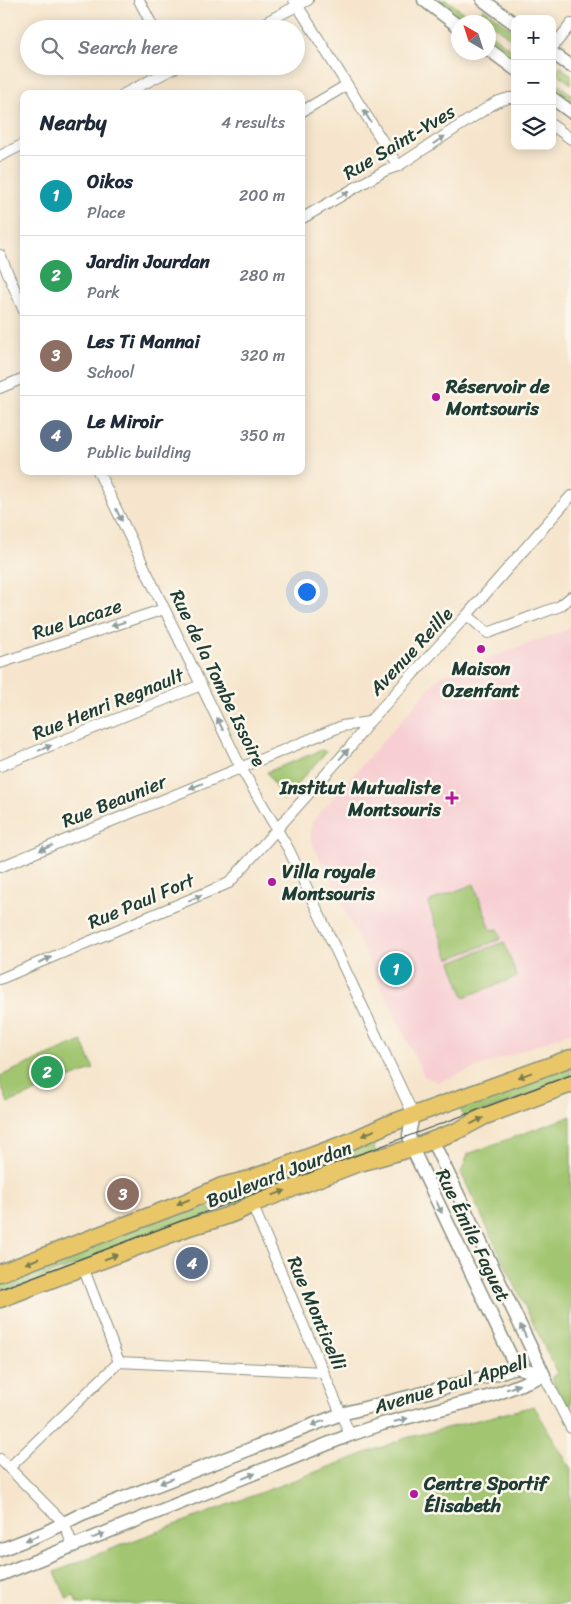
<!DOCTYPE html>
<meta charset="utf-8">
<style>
:root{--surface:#fff;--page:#f6f6f7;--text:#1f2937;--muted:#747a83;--line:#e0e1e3;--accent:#b5179e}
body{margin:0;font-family:Sriracha,sans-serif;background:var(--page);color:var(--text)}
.controls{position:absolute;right:15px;top:15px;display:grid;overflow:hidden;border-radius:10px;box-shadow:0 2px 12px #0003}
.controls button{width:45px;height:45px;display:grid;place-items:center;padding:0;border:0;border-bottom:1px solid var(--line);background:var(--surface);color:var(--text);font:25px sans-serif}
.compass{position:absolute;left:451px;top:15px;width:45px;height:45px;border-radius:50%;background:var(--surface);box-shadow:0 2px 12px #0003;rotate:321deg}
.you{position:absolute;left:306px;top:591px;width:18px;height:18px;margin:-12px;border:4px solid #fff;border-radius:50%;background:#1a73e8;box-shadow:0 0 0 8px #1a73e833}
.badge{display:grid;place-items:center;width:32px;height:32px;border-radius:50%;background:var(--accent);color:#fff;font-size:16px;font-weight:700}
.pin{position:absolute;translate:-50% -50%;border:2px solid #fff;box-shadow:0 1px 5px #0006}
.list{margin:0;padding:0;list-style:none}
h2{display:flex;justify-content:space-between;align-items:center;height:65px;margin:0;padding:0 20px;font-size:21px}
h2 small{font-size:16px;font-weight:400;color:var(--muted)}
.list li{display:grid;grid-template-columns:32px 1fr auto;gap:15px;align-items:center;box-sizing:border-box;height:80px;padding:0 20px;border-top:1px solid var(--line)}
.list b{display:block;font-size:19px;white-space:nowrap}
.list p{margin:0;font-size:16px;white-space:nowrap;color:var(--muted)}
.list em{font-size:16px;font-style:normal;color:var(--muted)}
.icon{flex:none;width:28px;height:28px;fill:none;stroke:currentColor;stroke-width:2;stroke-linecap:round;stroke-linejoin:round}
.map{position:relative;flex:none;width:571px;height:1604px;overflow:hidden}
.search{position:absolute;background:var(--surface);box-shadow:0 2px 12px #0003;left:20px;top:20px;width:285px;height:55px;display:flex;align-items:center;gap:12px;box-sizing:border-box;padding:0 18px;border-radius:28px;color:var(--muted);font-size:19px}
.panel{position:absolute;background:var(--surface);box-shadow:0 2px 12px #0003;left:20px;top:90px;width:285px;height:385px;border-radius:10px}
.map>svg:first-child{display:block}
</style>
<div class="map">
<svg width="571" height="1604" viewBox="0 0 571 1604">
<rect width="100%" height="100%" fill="#fbf7ec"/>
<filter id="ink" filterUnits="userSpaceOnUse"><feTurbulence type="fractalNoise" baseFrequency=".02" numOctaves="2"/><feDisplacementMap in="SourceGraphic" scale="10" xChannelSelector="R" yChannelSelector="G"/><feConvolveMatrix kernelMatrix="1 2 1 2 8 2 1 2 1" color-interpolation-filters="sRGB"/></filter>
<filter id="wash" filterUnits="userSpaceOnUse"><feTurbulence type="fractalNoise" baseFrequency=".0096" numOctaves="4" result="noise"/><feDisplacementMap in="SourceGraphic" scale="20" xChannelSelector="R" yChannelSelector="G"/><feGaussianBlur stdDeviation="1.12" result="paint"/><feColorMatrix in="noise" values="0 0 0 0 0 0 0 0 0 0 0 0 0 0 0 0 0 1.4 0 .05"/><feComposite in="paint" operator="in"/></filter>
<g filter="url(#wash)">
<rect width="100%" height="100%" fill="#f6e5cc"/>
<path fill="#f7cfd3" d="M571,628V1032L438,1082L424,1076L310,838L312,822L440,676Z"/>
<path fill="#a1c56f" stroke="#608152" d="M434,0H447L465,14V16L461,21Z
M483,8L515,32V42L480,15Z
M488,32L515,52V61L489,41Z
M560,66L571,75V84L557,73Z
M552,80L571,94V104L552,90Z
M322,750L326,752L283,800L267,772Z
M474,884L491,930L498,929L501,939L449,959L428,904L431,903L430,901Z
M504,942L517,977L464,997L451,962Z
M82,1041L94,1069L8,1103L0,1083V1076Z
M571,1064V1079L464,1119L459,1105Z
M571,1116V1417L552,1380V1377L557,1373L461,1173L468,1154Z
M371,1140L376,1152L232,1206L227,1194Z
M207,1201L212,1214L0,1293V1277Z
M534,1406L571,1469V1604H77L74,1596L67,1599L55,1572L87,1558L406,1438Z"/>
</g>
<g filter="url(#ink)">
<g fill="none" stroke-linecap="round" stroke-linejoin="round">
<g stroke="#8a9180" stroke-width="12">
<path id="minor" d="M139,0L154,29
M294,0L398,166
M253,29L308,0
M552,48L571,24
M124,94L178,66
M301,112L347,85
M552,125L571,139
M0,156L24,144
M301,219L386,170L398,166L496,102L509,98H515
M0,255L24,311
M0,388L24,378
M98,471L241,768L289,850L413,1114
M467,615L488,633L560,606L571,597
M0,663L164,609
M0,766L201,685
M0,867L342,726L369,722
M0,979L229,883L351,746L369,722L467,615L571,496
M252,1204L350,1435
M83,1267L119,1362
M544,1375L571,1428
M0,1459L64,1523L73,1546
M9,1468L119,1362L323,1372"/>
</g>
<g stroke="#8a9180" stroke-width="15">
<path id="tertiary" d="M424,0L458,26
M483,0L515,24
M488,49L515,69
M552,53L571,66
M552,98L571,112
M413,1114L409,1135L412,1148L516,1367
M432,1140L544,1375
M0,1550L44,1533L82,1514L341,1414L486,1377L516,1367L544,1375
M0,1575L350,1435L382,1424L491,1396L544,1375"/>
</g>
<g stroke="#8a9180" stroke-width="19">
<path id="primary" d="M0,1273L186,1202L222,1186L250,1179L349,1142L386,1125L571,1058
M0,1299L189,1227C211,1221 232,1216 252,1204L356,1164L412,1148L457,1131L485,1116L571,1084"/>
</g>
<use href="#minor" stroke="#fff" stroke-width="10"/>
<use href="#tertiary" stroke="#fff" stroke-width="12"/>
<use href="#primary" stroke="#e9c769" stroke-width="16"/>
<path stroke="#1f3d34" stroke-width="1" d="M0,1289L571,1075"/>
</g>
<defs><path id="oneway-solid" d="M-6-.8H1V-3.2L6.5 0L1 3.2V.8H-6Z" transform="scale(1.25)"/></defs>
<g fill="#8f9e9a">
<use href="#oneway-solid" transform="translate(367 116) rotate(-122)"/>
<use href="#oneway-solid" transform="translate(439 140) rotate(-33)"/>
<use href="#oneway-solid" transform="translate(343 195) rotate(-30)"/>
<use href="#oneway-solid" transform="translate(119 515) rotate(64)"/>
<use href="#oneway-solid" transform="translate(118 624) rotate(162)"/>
<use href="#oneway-solid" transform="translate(220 724) rotate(-116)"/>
<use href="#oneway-solid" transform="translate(45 748) rotate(-22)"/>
<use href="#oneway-solid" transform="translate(344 754) rotate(-48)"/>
<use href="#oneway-solid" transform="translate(196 786) rotate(158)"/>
<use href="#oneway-solid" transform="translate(46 848) rotate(158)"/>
<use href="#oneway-solid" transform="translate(195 898) rotate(-23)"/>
<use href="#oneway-solid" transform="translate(45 960) rotate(-23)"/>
<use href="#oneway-solid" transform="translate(439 1207) rotate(65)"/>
<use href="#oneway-solid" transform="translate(523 1331) rotate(-115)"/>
<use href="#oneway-solid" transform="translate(513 1387) rotate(-21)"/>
<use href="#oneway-solid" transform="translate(401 1420) rotate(-15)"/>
<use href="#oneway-solid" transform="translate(318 1423) rotate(160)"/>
<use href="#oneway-solid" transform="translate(249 1476) rotate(-22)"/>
<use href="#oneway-solid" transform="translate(166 1481) rotate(159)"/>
<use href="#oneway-solid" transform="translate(98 1536) rotate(-22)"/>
<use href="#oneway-solid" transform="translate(32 1538) rotate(159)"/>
</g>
<g fill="#7a7b4c">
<use href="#oneway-solid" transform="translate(525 1075) rotate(160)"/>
<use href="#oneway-solid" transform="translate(477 1121) rotate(-26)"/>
<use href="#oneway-solid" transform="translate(368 1133) rotate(155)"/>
<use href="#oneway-solid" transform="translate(279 1193) rotate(-20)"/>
<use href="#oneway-solid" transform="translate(183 1202) rotate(157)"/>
<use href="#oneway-solid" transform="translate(111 1257) rotate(-21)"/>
<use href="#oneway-solid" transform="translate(32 1261) rotate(159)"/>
</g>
</g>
<g fill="#b5179e" stroke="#fbf7ec" stroke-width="2">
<circle cx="436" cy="397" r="5"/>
<circle cx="481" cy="649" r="5"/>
<path d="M449.5 790.5h5v5h5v5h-5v5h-5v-5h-5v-5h5z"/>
<circle cx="272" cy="882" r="5"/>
<circle cx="414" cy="1494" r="5"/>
</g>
<g text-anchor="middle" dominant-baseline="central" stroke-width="5" stroke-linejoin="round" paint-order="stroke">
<g font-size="19" fill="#1f3d34" stroke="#fbf7ec">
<text transform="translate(399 142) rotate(-31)">Rue Saint-Yves</text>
<text transform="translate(77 619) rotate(-18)">Rue Lacaze</text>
<text transform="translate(411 651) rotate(-47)">Avenue Reille</text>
<text transform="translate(218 678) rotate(64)">Rue de la Tombe Issoire</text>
<text transform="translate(108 704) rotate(-22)">Rue Henri Regnault</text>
<text transform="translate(114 801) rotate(-22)">Rue Beaunier</text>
<text transform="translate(141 901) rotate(-23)">Rue Paul Fort</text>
<text transform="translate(279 1174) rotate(-21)">Boulevard Jourdan</text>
<text transform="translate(473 1235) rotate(64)">Rue Émile Faguet</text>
<text transform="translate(317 1313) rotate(67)">Rue Monticelli</text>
<text transform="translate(451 1384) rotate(-17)">Avenue Paul Appell</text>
</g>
<g font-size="19" font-weight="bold" fill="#1f3d34" stroke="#fbf7ec" text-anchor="start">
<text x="446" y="386">Réservoir de<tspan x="446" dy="22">Montsouris</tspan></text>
<text x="481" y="668" text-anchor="middle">Maison<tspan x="481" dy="22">Ozenfant</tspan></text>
<text x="441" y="787" text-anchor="end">Institut Mutualiste<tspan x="441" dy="22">Montsouris</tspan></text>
<text x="282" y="871">Villa royale<tspan x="282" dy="22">Montsouris</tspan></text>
<text x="424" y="1483">Centre Sportif<tspan x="424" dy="22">Élisabeth</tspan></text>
</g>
</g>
</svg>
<div class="controls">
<button>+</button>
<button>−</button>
<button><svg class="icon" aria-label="layers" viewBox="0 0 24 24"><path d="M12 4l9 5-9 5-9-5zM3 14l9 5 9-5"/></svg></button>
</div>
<svg class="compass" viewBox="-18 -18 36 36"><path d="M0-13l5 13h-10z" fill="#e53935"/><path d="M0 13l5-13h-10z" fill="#747a83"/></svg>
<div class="you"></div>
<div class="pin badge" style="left:396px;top:969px;background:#0f9aa8">1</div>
<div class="pin badge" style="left:47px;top:1072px;background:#2e9e5b">2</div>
<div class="pin badge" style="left:123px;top:1194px;background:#8d6e63">3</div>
<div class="pin badge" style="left:192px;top:1263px;background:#5c6f8a">4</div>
<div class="search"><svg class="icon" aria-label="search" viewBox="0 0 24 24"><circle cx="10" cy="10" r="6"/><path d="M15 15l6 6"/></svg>Search here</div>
<section class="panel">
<h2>Nearby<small>4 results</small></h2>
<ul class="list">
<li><span class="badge" style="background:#0f9aa8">1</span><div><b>Oikos</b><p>Place</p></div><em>200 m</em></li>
<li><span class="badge" style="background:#2e9e5b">2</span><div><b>Jardin Jourdan</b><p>Park</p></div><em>280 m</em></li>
<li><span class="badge" style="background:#8d6e63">3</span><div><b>Les Ti Mannai</b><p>School</p></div><em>320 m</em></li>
<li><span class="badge" style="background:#5c6f8a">4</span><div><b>Le Miroir</b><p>Public building</p></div><em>350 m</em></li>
</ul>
</section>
</div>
